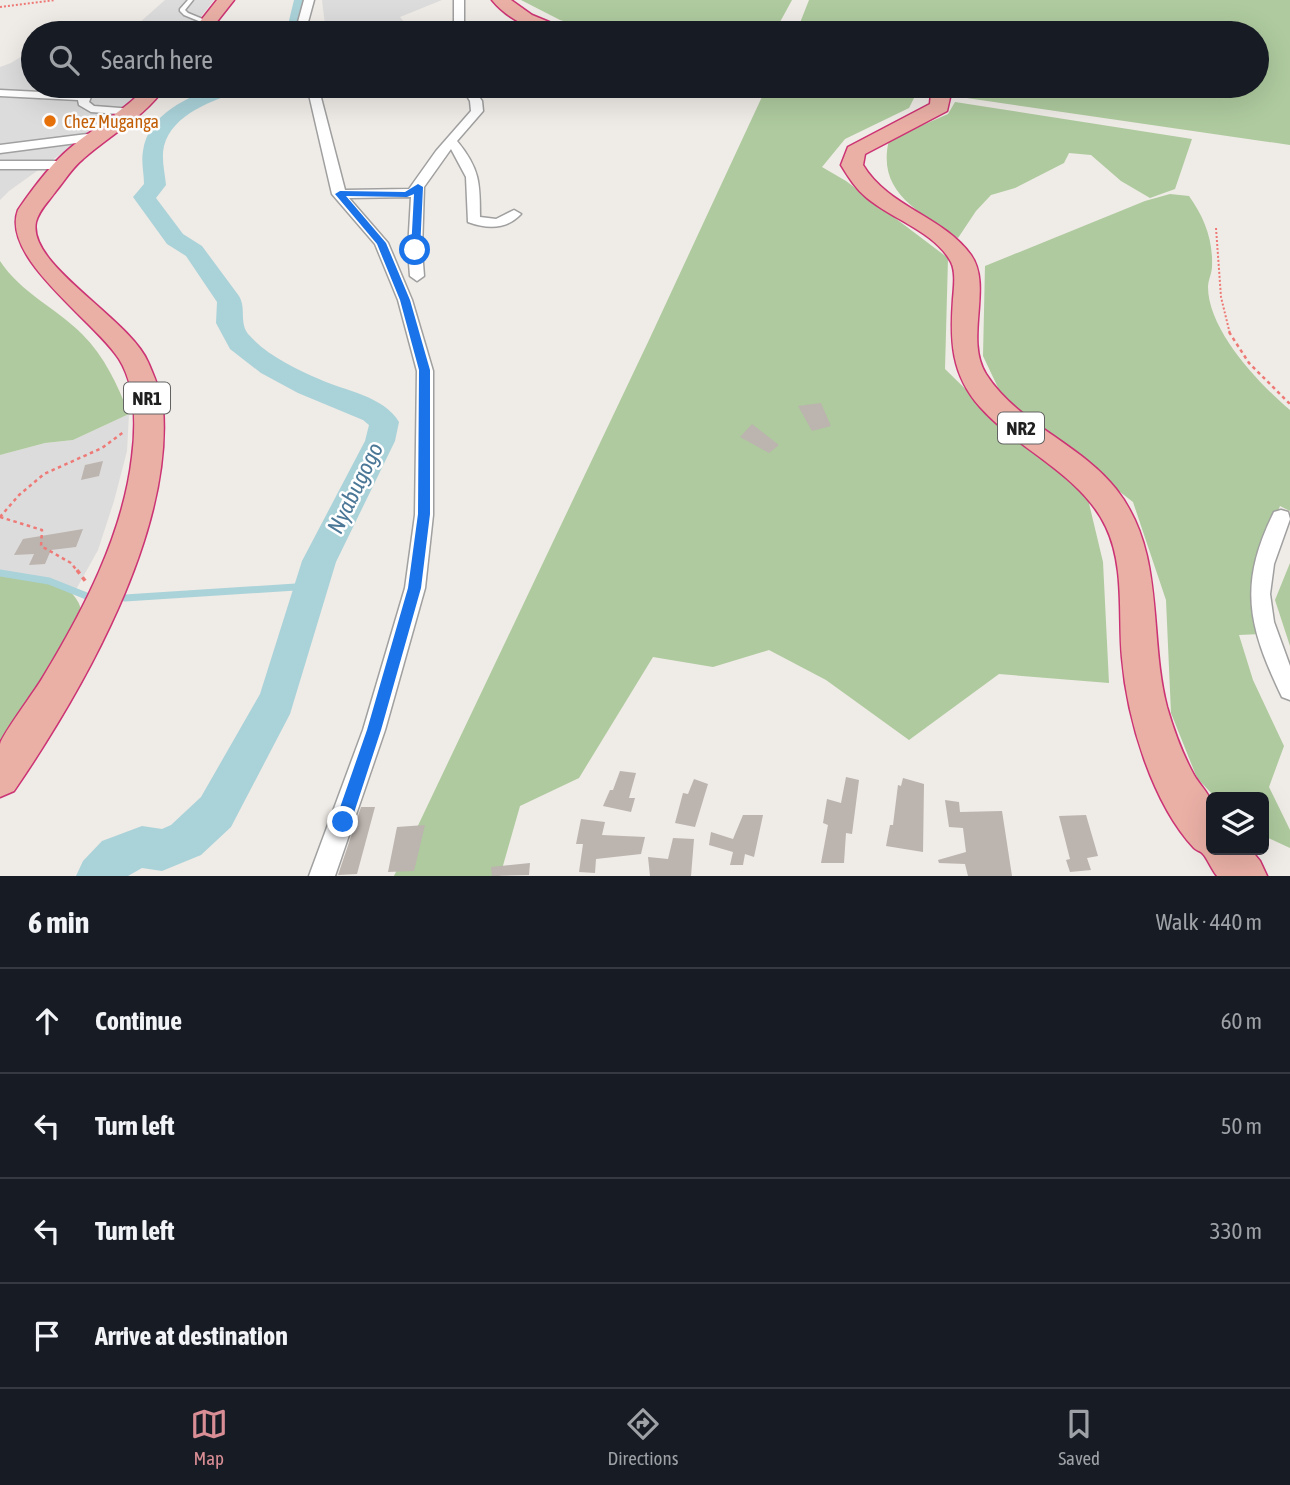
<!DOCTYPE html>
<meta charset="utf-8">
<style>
:root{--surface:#171b24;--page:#20242c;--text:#f1f3f6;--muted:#9ea1a6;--line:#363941;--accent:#d98d95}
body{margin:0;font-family:"Asap Condensed",sans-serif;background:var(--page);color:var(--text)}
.controls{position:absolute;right:21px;bottom:21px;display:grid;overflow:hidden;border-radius:10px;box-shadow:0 7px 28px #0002}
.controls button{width:63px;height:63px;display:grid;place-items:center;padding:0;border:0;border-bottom:2px solid var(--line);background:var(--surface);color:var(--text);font:35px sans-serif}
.stop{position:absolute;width:21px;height:21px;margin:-16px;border:5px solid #1a73e8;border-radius:50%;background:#fff}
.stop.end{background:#1a73e8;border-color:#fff;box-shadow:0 2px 7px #0008}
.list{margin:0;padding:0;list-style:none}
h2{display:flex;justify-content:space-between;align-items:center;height:91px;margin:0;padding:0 28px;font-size:30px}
h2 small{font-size:23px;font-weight:400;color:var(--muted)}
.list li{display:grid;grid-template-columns:46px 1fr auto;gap:21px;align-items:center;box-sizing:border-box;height:105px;padding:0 28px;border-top:2px solid var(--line)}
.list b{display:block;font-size:26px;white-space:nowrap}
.list em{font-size:23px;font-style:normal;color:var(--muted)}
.icon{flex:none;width:38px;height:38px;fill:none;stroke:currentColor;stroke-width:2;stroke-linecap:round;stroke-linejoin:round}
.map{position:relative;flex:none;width:1290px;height:876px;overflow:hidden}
.search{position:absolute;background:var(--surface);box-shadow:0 7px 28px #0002;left:21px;right:21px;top:21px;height:77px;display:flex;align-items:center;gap:18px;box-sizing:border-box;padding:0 24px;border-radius:38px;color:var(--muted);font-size:26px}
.sheet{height:511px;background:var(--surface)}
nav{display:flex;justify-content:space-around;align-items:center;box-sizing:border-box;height:98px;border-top:2px solid var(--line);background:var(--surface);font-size:19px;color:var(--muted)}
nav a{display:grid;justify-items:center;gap:4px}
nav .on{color:var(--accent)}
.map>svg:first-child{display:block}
</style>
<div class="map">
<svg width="1290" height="876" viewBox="0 0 1290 876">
<rect width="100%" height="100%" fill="#efebe6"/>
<path fill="#dddcdc" d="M165,0H214L188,33H85L130,31Z
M322,0H442L400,17L413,33H326Z
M33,49V86H147L135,101L9,191L0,200V67L11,63Z
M129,414L127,451L114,501L98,550L74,593L65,587L33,578L0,573V455L45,443L73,440Z"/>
<path fill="#aeca9e" d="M521,0H792L774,33H604L560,20Z
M809,0H1290V145L953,96L950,86H1257V33H796Z
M767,86H838L915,96L909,108L845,139L822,167L846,181L948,258L945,369L994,417L1087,495L1103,562L1109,683L999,674L909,740L826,680L769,650L713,667L653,657L579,778L520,806L500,876H394L649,340Z
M955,102L1192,139L1175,189L1150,198L1121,181L1091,155L1069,153L1064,163L1015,188L991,195L976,211L958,238C920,212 876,193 889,140L948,114Z
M1170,194L1189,196C1204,217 1213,239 1212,266C1212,273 1208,280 1208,287C1208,330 1259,384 1290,410V511L1280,506L1265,543L1260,634L1239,635L1253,680L1284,746L1269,787L1290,830V848L1264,836V797H1215L1197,778L1171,713L1166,600L1133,502L1076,458L1026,432L1002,396L983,356L985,266L1145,201Z
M0,261C21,293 55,307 82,334C105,357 117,384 129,414L73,440L45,443L0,455Z
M1290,563V646L1275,600Z
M0,573C28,576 72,577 81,609L51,672L0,751Z"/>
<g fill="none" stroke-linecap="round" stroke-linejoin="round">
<path stroke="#aad2d9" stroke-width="7" d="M0,573L49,581L89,597
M125,598L311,586"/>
<path fill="#aad2d9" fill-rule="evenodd" d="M294,0H310L303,33H286Z
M218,86H244L242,90C213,101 173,113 164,146C161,159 165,173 166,185L156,198L183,234L202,246L239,296C247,309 238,324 250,336C267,355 296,369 319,379C345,391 384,396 399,422L395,441L336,562L290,714L231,827L201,855L162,871L142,868L128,876H76L83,861L102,841L142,826L162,829L171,825L201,797L260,694L302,561L365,441L369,425L363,420L298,393L261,373L230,349L216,323L217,302L186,256L167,244L133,197L144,184C144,173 141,162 143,151C148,114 188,97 218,86Z"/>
</g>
<path fill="#bcb4af" d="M821,403L831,426L812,431L798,406Z
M752,424L779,445L769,453L740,437Z
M103,461L99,476L81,480L85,465Z
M83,529L76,547L51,550L45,564L29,565L34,554L14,555L23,539Z
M620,771L636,773L629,798H635L631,812L603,806L610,790H613Z
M846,777L859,780L852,834L846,833L844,863H821L828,825L823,823L827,799L841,803Z
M903,778L924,784L923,852L886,846L890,825H893L898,785L901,786Z
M694,779L708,784L695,827L675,823L683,793L688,794Z
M945,800L959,802L960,812L1002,811L1012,876H968L965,864L939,863L938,860L966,852L963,828L949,827Z
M361,807H375L357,874L338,875Z
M743,815H763L754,857L745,854L743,865H730L733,852L709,845L711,832L733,839Z
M1086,815L1098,856L1087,858L1091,870L1070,872L1066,860L1070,859L1059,816Z
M581,819L605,822L602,835L645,837L641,854L596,859L595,873L579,872L583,844H576Z
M425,825L414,871L388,872L397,827Z
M673,838L694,839L691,876H650L648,857L668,859Z
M530,863L529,875L492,876L491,867Z"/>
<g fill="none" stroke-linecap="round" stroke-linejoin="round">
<g stroke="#a0a0a0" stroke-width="3">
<path id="service" d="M188,0H193L185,10L188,13L210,22V24H206L184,15L180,11V9Z"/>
</g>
<g stroke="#a0a0a0" stroke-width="3">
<path id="minor" d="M304,0H314L305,33H295Z
M454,0H464V33H454Z
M84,86H95L89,102L94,106L133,109L139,112L133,115L91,112L79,105L78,100L0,96V90L81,94Z
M307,86H318L345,190L409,189L436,151L471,111L470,101L461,86H472L482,101L483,111L457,141C480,169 480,183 480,217L496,219L514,210L521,214C506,230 487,229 468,222L466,177L451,149L424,187L422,250L424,276L417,281L410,276L408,250L411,197L349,198L388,243L412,300L433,371V515L425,588L385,730L335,876H309L363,730L405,588L415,515L417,371L398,300L375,244L332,194Z
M103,132L109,136L107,139L0,153V145Z
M0,161H64L70,165L64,169H0Z
M1281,510L1288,512L1290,519L1274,564L1270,594L1274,622L1290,666V700L1282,697C1248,626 1238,585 1274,512Z"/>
</g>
<g stroke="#cc3374" stroke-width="3">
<path id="trunk" d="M217,0H234L208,33H191Z
M492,0H511L532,15L566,29L569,33C540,34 511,23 492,0Z
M147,86H166C145,117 111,134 83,159C72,168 65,180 56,191C49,201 39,210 36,222C27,265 129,318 148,362C154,376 162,394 163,408C173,533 83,690 14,791L0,797C0,781 0,759 0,744C3,733 35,691 43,677C83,611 123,535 132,457C136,426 136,386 119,359C96,322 0,258 18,210C31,191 51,164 69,149C94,127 125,111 147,86Z
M928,86H946L951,93L947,111L865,154L863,165C888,207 943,216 971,255C993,286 964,339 986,374C1018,424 1080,443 1116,489C1166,552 1148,634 1167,707C1174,731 1182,753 1194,775C1199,784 1209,793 1211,802C1215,815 1211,836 1211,850H1251L1260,861L1267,876H1217C1212,870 1207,858 1203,854C1201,851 1197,851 1194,848C1152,803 1127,719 1122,658C1118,615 1125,567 1106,527C1081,474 1018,450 980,407C951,374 950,341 953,299C954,287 956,272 951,262C935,232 892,219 867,198C856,189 849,178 841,165L848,147L930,104L931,93Z"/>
</g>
<path stroke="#ee7a77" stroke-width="2" stroke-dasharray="2 2" stroke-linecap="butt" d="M0,7L55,0
M1216,228L1221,297L1230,334"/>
<path stroke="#ee7a77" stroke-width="2.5" stroke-dasharray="3.5 3.5" stroke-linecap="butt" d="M1229,332L1249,363L1290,404
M0,517L19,495L44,474L102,448L125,431
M0,517L42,530L41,546L71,563L78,572"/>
<path stroke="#ee7a77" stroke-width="3.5" stroke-dasharray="4.5 4.5" stroke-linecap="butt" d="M77,570L86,582"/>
<use href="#service" fill="#fff" fill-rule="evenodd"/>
<use href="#minor" fill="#fff" fill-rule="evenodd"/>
<use href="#trunk" fill="#eab0a6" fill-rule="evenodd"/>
</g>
<path fill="#1a73e8" d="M418,184L423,187L420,250L415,253L411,250L414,194L407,197L346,196L386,243L410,300L430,370V514L421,588L381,730L351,822L349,828L343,830L337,828L335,822L367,730L408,588L418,514L419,370L400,300L377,244L335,194L340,191L405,192Z"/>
<circle fill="#e8710a" stroke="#fff" stroke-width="2.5" cx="50" cy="121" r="7"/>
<g text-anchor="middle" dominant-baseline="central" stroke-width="5" stroke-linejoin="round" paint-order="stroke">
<g font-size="18" fill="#c56008" stroke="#fff" text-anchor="start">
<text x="64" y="121">Chez Muganga</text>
</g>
<g fill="#fff" stroke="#626262" stroke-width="2">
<rect x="124" y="382.5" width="46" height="31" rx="5"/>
<rect x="998" y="412.5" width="46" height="31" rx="5"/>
</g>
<g font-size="19" font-weight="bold" fill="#1f1f1f">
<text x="147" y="398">NR1</text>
<text x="1021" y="428">NR2</text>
</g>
<g font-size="23" font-style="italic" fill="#4c7897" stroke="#fff">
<text transform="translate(355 488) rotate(-64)">Nyabugogo</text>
</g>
</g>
</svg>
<div class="controls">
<button><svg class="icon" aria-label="layers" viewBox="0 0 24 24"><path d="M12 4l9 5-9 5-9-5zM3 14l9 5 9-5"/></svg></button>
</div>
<div class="stop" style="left:415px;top:250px"></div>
<div class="stop end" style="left:343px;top:822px"></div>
<div class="search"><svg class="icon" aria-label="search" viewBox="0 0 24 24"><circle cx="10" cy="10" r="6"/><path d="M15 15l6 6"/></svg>Search here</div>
</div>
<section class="sheet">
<h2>6 min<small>Walk · 440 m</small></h2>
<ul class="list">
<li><svg class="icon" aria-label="ahead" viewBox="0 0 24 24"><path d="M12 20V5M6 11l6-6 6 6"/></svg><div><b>Continue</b></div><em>60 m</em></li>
<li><svg class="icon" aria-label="left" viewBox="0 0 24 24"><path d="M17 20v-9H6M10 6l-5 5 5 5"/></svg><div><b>Turn left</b></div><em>50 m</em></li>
<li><svg class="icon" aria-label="left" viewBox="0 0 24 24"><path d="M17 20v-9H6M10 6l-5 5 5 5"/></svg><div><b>Turn left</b></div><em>330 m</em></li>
<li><svg class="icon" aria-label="arrive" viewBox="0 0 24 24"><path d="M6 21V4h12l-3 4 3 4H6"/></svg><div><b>Arrive at destination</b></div></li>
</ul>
</section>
<nav>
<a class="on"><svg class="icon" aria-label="map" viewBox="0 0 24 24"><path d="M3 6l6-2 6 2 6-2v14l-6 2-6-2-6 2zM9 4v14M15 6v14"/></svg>Map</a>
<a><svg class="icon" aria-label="directions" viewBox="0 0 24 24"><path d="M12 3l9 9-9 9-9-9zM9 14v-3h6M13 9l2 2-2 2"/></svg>Directions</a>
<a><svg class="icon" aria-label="saved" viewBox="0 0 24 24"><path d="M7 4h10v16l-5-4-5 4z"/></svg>Saved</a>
</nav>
